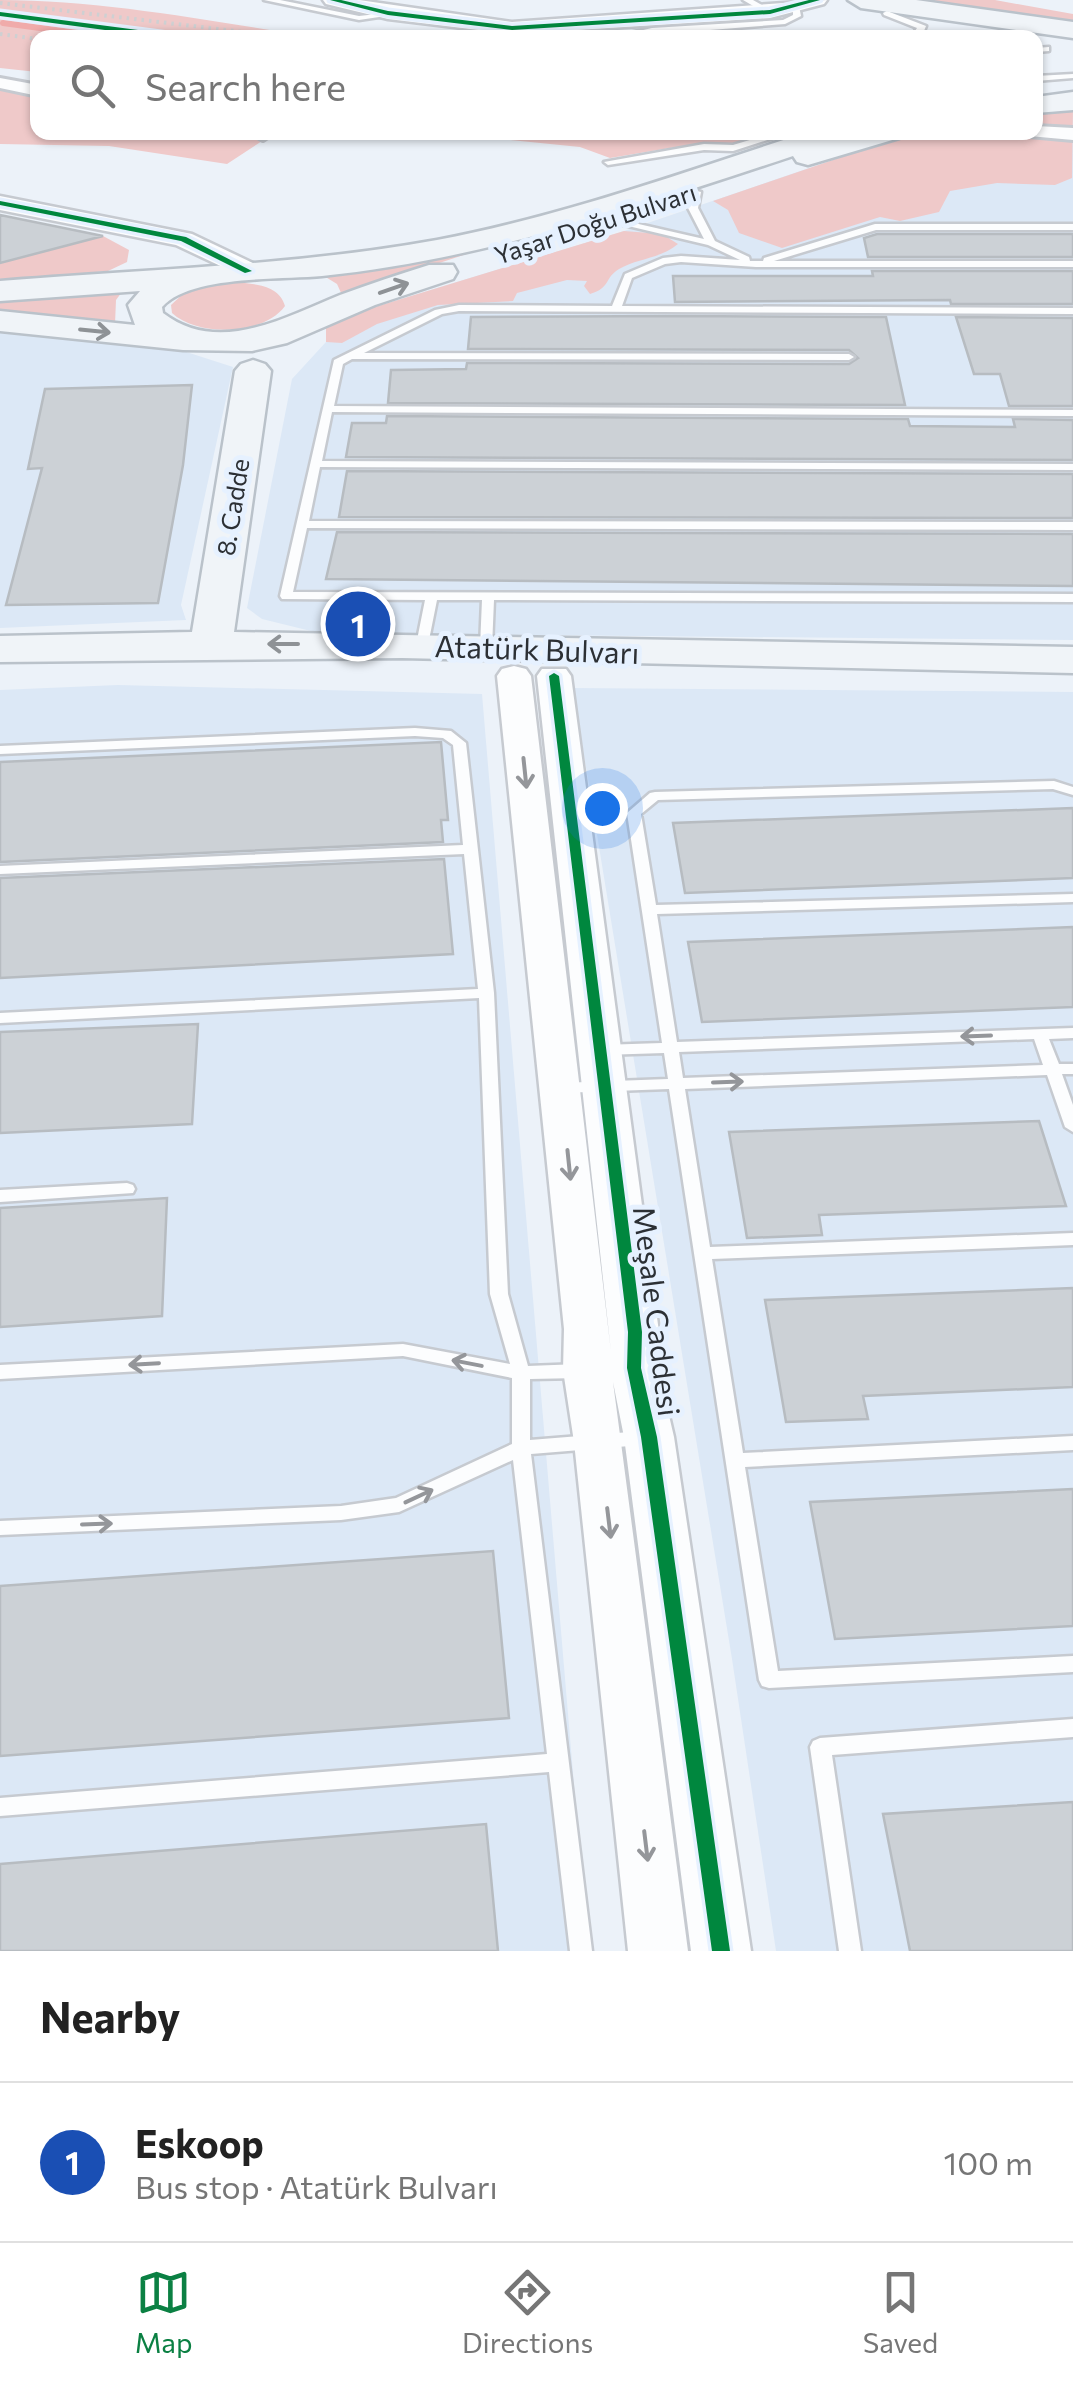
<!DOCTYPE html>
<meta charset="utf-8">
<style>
:root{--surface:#fff;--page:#f2f2f2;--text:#222;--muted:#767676;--line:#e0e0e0;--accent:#0b8043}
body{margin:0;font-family:Commissioner,sans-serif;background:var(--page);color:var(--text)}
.you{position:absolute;left:602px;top:808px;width:35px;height:35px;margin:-25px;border:8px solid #fff;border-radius:50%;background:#1a73e8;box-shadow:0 0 0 15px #1a73e833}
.badge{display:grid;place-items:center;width:65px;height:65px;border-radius:50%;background:var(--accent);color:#fff;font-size:32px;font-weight:700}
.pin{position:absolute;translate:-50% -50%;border:5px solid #fff;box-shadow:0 2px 10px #0006}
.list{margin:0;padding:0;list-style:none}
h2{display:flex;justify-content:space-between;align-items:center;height:130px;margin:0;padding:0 40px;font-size:42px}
h2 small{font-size:32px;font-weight:400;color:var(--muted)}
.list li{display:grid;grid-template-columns:65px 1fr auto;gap:30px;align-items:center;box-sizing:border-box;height:160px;padding:0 40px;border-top:2px solid var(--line)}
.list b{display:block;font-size:38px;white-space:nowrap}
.list p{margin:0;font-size:32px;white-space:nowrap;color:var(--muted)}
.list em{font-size:32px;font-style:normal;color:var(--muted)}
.icon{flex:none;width:55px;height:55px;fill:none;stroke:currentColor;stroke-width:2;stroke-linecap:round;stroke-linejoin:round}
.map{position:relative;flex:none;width:1073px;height:1951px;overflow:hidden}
.search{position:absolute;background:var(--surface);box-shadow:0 2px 8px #0004;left:30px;right:30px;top:30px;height:110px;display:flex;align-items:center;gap:25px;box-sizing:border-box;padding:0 35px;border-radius:20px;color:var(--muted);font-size:38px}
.sheet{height:290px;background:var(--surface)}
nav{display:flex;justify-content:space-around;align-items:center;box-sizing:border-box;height:140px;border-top:2px solid var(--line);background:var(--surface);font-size:28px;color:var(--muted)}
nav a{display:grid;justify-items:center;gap:5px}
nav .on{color:var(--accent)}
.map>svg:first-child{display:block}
</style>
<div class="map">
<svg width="1073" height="1951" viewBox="0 0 1073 1951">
<rect width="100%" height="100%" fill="#ecf2f9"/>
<path fill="#dce8f6" d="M1073,106V640L319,633L262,619L247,608L292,379L326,342V322L624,231L871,147L927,133L1036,132V112Z
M0,331L174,348L233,367L181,605L186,620L0,628Z
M118,685L482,694L588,1951H0V690Z
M573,688L1073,692V1951H776L732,1659Z"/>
<path fill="#efc9c9" d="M0,0C106,0 212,22 317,37L38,38L37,72L0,68Z
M924,0H995L1073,14V25Z
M0,90L37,98L38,132H217L262,141L227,164L109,146L0,144Z
M1073,106L1072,178L1055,185L997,183L950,191L939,212L900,221L880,217L782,248L739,233L728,210L713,201L871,147L927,133L1036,132V112Z
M441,133H777L732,145L700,143L610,158L580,147Z
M624,231L662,234L678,244C660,259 638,258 619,269C604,278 611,288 590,294L584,286L587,281L567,280L517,293L513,301L438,305L377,324L342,343L326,342V322Z
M103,236L129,250L127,262L108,271L0,280V263Z
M494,245L342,295L337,284L324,276Z
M234,282C253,284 279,284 285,306C263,336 198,337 172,313L171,305L186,291Z
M127,285L116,300L115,324L0,313V297Z"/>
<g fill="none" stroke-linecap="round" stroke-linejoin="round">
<path stroke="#f0abaa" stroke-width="6" d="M3,23L114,38"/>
</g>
<path fill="#ccd1d6" stroke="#b7bcc1" stroke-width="2.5" d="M0,215L103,236L0,263Z
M877,234H1073V257H868L864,238Z
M872,271H1073V304H951L950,300L675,302L673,276H873Z
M676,316L886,317L905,405L388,403L391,370L466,369L467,363L849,364L858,358L849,350L468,349L471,317Z
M956,317L1073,318V406H1009L1000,374H974Z
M192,385L183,465L158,603L6,605L42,468L28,469L45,389Z
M387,416L908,419L910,426L1015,427L1013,419L1073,420V460L346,457L352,423H386Z
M347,471L1073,474V518L339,517Z
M337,532L1073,534V586L326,579Z
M441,742L448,820H441L443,842L0,862V762Z
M1073,808V878L685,893L673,823Z
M444,859L453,954L0,978V878Z
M1073,927V1007L702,1022L688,942Z
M198,1024L192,1124L0,1133V1032Z
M1039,1121L1066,1206L819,1215L822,1235L747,1238L729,1132Z
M167,1198L162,1316L0,1327V1208Z
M1073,1288V1387L863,1396L868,1419L786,1422L765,1300Z
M1073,1489V1626L835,1639L810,1502Z
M493,1551L509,1718L0,1756V1586Z
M1073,1802V1951H910L883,1814Z
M486,1824L498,1951H0V1864Z"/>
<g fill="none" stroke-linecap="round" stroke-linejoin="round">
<g stroke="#c6cad0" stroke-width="5">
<path id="service" d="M264,0H280L359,16L395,12L399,14L359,20Z
M743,0H753L774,12L767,14Z
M793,6H799L801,16L785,24L608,38L652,28L783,20L793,15Z
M887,11L926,26L924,31L932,38H922L915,31L917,28L884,15L883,13Z
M1049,47V51L1036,52V48Z
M1073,74V78L1036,81V76Z
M777,132H792L733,151L704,150L608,165L604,162L704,144L733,145Z
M693,190L701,192L698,208L715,241L749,257L750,261H763L764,258L875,224H1073V230H876L774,261H1073V267H756L681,262L665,264L632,278L622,306L1073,308V314L459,311L442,314L364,353L849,354L854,357L849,360L352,359L343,364L334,406L1073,410V416L332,412L322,461L1073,464V470L320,467L309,521L1073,522V530L307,528L293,592L1073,594V602L494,600L492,647L486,651L480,647L482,600H437L428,645L422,649L416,645L425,600L282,599L280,596L334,360L435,310L459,305L612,306L625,274L663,258L681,256L740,260L708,245L603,220L608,217L704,239L688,208Z
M415,728L451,731L466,743L494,993L508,1294L528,1366L580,1364L586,1366L589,1371L586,1376L580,1378L530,1379V1440L642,1431L649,1433L651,1438L649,1443L642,1445L531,1454L592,1951H570L549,1772L0,1816V1798L547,1754L513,1460L399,1512L341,1520L0,1535V1521L341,1506L396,1498L512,1444V1378L403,1356L0,1379V1365L403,1344L510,1364L490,1294L479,998L0,1023V1013L478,989L464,854L0,874V866L463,845L453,745L443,738L415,736L0,754V746Z
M1054,781L1073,787V795L1053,789L658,800L641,814L656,905L1073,894V902L657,914L677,1042L1073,1028V1038L1049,1039L1059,1064H1073V1074H1062L1073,1105V1132L1065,1127L1047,1075L685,1089L710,1247L1073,1233V1245L712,1259L743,1453L1073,1436V1450L745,1467L778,1671L1073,1656V1672L769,1688L762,1686L759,1680L669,1089L560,1093L552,1088L560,1083L668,1079L664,1053L602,1055L594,1050L602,1045L662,1043L627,813L650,793L655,792ZM1034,1039L1043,1065L683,1078L679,1052Z
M127,1183L133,1185L135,1189L133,1193L0,1202V1190Z
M1073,1719V1737L832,1755L861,1951H839L810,1747L813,1741L820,1738Z"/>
</g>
<g stroke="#c6cad0" stroke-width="6">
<path id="minor" d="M0,78L38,85V96L0,88Z
M1036,126L1073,128V140L1029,136L1027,132H1036Z
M248,132H271L272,134L263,140Z"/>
</g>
<g stroke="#c6cad0" stroke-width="5">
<path id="tertiary" d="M323,0H359L512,22L827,0L824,4L770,18L512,34L388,19L326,4Z
M0,196L192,234L257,265L261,271L248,279L176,245L0,210Z
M514,666L526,669L531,676L611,1352L537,676L542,669H566L571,676L659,1332L658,1368L674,1437L751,1951H691L624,1437L613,1382L688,1951H628L574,1442L563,1370L564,1329L497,676L502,669Z"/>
</g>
<g stroke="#bac2ca" stroke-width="5">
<path id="primary" d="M848,0H916L1073,22V38L861,8Z
M1073,92V110L1036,113V97Z
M808,132H903L899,138L808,165L797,162L793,156C639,207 485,259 322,276C280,280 190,275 162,307L163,313C219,356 285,317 340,295C370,284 400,274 429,265H453L457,272L453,279L375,305L287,343L252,351L183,350L0,331V311L135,325L128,305L140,291L0,301V281C146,269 293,266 437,240C563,216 685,172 808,132Z
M253,360L265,364L271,371L234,632L1073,647V673L402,658L0,662V636L192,632L235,371L241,364Z"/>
</g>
<path stroke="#ced0d2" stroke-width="4" stroke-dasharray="2.5 5" stroke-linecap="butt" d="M0,3L294,38
M0,34L38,39"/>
<use href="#service" fill="#fcfdfe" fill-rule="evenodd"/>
<use href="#minor" fill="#fcfdfe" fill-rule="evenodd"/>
<use href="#tertiary" fill="#fcfdfe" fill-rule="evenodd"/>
<use href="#primary" fill="#f0f4f8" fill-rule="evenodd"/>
<g stroke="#e6f1ff" stroke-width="7">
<path id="cycleway" d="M330,0H341L388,11L512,26L770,10L809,0H820L770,14L512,30L388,15Z
M0,12L184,36L187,38H165L0,16Z
M0,201L186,237L252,271L245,273L181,241L0,205Z
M554,673L559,676L642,1332L641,1368L657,1437L730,1951H712L641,1437L627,1368L628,1332L549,676Z"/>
</g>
<use href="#cycleway" fill="#00873e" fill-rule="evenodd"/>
</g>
<defs><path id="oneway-shaft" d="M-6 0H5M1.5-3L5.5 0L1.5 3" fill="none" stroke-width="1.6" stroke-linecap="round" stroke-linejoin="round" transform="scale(2.5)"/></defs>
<g stroke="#8e9296">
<use href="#oneway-shaft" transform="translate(394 288) rotate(-19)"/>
<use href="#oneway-shaft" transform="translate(95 331) rotate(6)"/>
<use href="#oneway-shaft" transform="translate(283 644) rotate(-180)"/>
</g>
<g stroke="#94969a">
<use href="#oneway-shaft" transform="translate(525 773) rotate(84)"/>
<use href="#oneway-shaft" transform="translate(976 1036) rotate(178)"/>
<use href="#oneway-shaft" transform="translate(728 1082) rotate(-2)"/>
<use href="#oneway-shaft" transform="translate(569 1165) rotate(84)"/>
<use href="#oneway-shaft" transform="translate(467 1363) rotate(-169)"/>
<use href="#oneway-shaft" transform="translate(144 1364) rotate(177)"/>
<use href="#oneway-shaft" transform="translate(419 1496) rotate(-25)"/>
<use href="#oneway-shaft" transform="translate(609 1523) rotate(83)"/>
<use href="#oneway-shaft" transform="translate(97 1524) rotate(-2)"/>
<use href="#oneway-shaft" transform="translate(646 1846) rotate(83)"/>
</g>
<g text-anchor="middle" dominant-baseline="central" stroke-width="10" stroke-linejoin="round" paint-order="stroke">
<g font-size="25" fill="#2c3035" stroke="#e6f1ff">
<text transform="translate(595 223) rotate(-18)">Yaşar Doğu Bulvarı</text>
<text transform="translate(232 507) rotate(-81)">8. Cadde</text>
</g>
<g font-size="30" fill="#2c3035" stroke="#e6f1ff">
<text transform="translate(537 648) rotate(2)">Atatürk Bulvarı</text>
<text transform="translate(658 1311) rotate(83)">Meşale Caddesi</text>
</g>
</g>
</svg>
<div class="you"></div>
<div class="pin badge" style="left:358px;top:624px;background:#1a4fb4">1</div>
<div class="search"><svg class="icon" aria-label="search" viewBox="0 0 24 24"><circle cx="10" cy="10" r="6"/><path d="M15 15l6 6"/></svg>Search here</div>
</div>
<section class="sheet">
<h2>Nearby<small></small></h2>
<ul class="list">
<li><span class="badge" style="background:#1a4fb4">1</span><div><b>Eskoop</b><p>Bus stop · Atatürk Bulvarı</p></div><em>100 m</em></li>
</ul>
</section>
<nav>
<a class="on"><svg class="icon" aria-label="map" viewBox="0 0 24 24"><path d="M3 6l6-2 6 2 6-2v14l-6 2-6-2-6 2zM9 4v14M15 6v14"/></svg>Map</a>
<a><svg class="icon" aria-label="directions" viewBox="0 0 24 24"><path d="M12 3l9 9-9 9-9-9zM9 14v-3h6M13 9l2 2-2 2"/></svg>Directions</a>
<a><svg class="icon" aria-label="saved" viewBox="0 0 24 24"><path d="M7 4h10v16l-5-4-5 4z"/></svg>Saved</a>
</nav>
